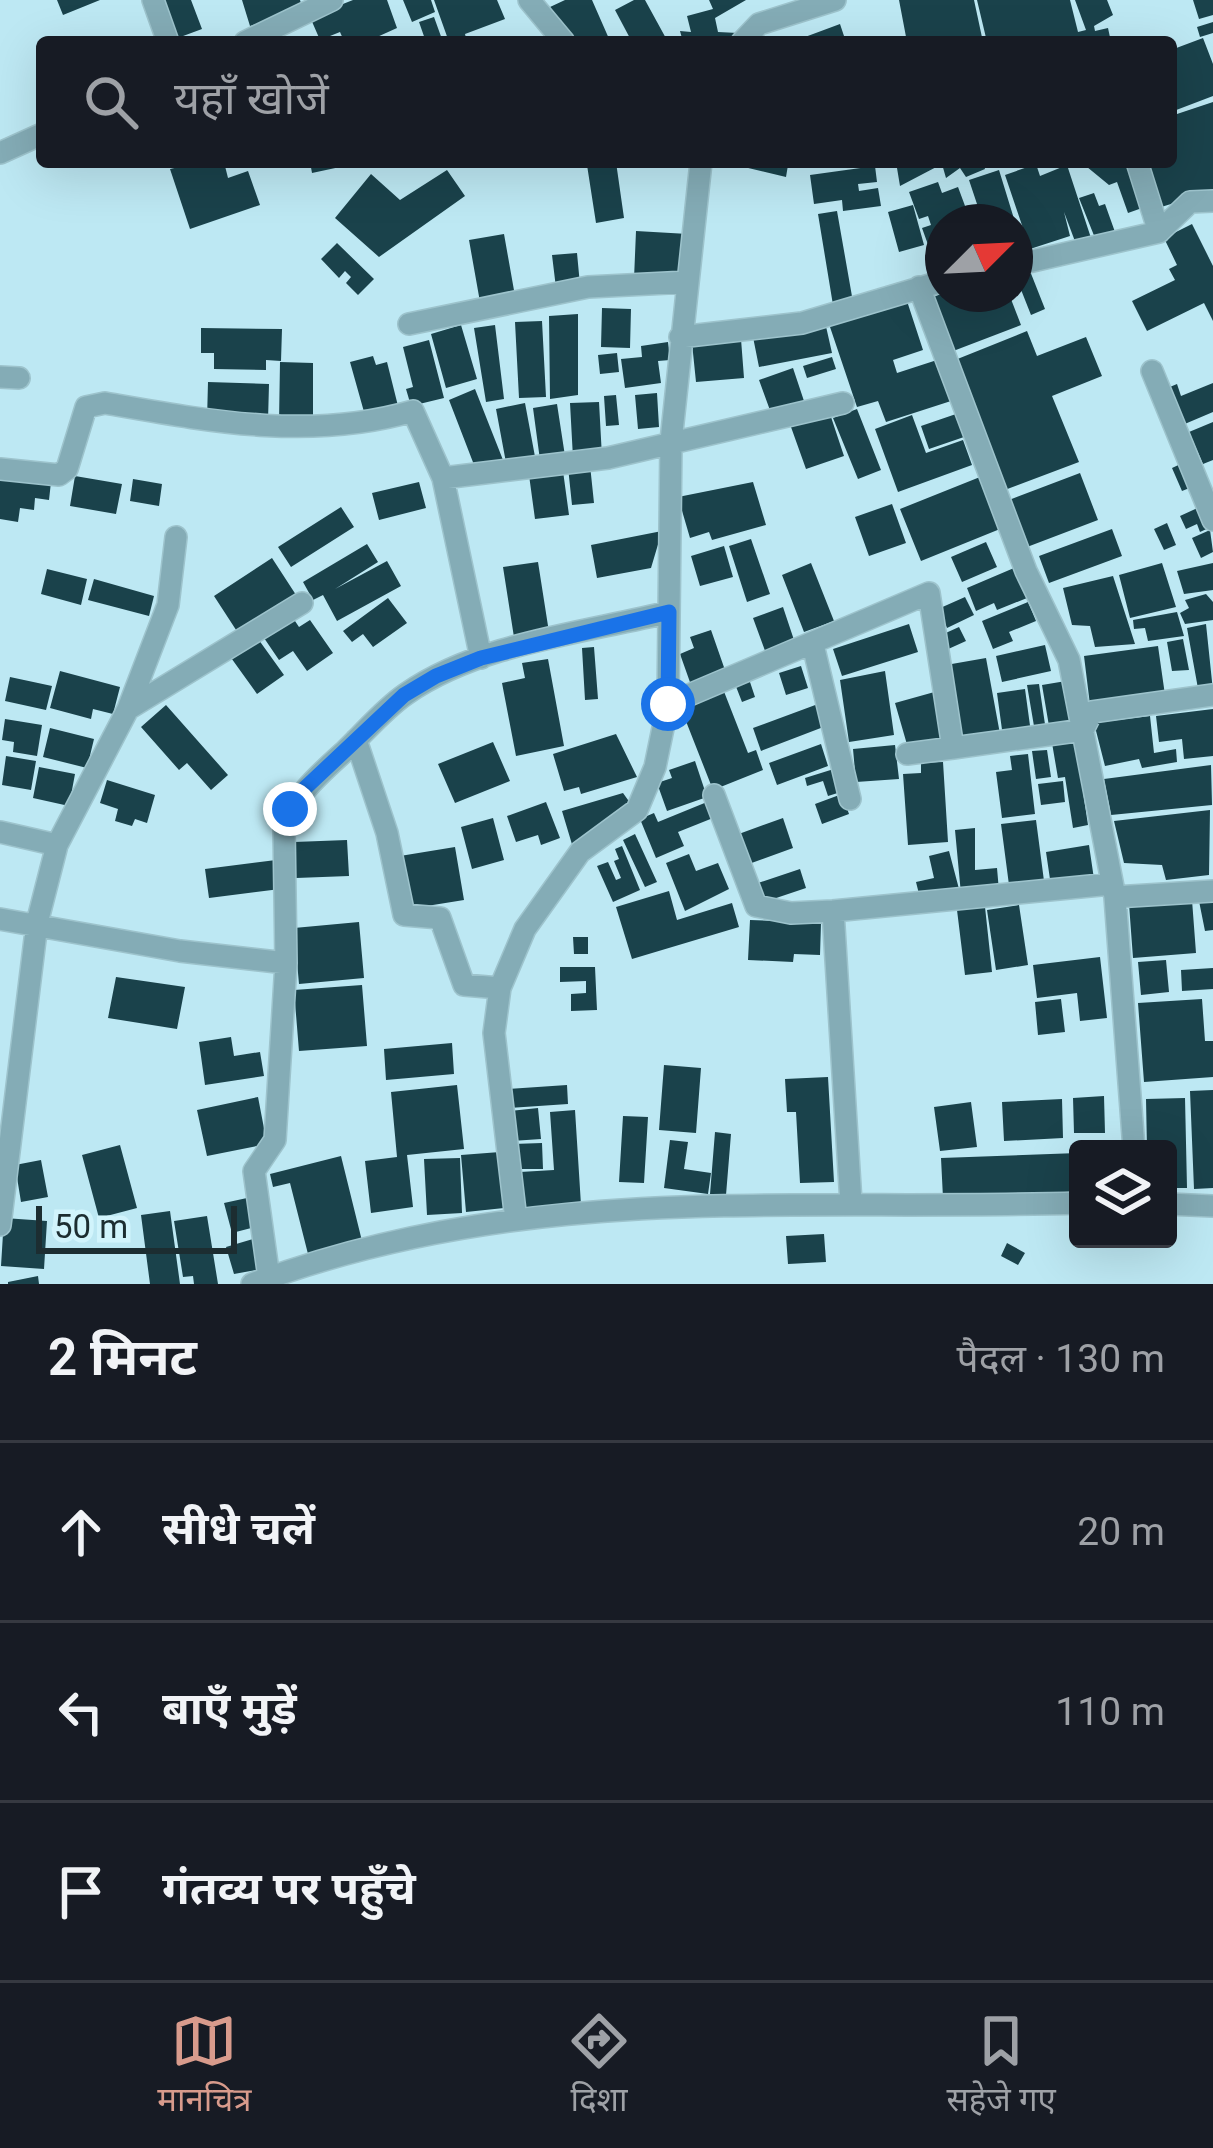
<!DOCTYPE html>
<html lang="hi">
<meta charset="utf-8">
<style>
:root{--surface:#171b24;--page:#20242c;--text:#f1f3f6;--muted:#9ea1a6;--line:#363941;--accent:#d89b8c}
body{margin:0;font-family:Roboto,"Noto Sans Devanagari",sans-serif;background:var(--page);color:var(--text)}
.controls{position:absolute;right:36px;bottom:36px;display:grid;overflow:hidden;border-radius:12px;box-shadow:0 12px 48px #0002}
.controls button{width:108px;height:108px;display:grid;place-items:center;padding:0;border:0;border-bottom:3px solid var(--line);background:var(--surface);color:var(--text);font:60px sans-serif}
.compass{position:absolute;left:925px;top:204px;width:108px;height:108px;border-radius:50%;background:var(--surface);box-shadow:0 12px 48px #0002;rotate:66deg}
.scale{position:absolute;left:36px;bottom:30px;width:201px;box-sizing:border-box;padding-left:12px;border:6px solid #1c2d31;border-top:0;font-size:33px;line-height:42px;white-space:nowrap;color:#1c2d31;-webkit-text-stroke:9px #d1f4fc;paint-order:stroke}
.stop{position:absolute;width:36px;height:36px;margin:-27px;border:9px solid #1a73e8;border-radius:50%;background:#fff}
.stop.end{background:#1a73e8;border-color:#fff;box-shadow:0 3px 12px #0008}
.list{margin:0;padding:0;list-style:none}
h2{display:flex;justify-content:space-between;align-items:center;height:156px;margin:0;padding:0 48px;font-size:51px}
h2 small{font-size:39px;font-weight:400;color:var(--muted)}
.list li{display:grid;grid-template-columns:78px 1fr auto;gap:36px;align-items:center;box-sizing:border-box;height:180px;padding:0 48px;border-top:3px solid var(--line)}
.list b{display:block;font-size:45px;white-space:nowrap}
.list em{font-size:39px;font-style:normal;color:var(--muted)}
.icon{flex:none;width:66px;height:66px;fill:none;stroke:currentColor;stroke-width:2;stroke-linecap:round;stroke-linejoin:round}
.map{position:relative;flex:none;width:1213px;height:1284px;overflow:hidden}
.search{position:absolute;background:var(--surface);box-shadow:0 12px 48px #0002;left:36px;right:36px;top:36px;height:132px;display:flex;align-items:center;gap:30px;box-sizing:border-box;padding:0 42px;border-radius:12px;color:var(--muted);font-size:45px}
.sheet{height:696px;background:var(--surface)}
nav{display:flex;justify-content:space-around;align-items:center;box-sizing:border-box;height:168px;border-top:3px solid var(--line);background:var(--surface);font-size:33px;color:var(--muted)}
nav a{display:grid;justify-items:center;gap:6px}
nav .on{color:var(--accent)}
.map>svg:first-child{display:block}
</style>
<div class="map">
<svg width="1213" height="1284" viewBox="0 0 1213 1284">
<rect width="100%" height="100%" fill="#bde8f3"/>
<path fill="#1a424b" d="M57,0H100L63,15Z
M160,0H191L202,29L175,39Z
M242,0H300L303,9L250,26Z
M353,0H387L397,28L366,42L344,41L340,32L320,40L310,17Z
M403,0H431L435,12L412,22Z
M434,0H497L505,19L465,34L467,42H449Z
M565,0H592L610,41L566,42L550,7Z
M634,0H645L668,42H632L615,10Z
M709,0H746L715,18L718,32L738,33V42H683L680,31L691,32L687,16L713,9Z
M899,0H974L983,42H907Z
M977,0H1070L1078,32L1086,30L1075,0H1107L1113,15L1094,26L1095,31L1108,28L1111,42H987Z
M1193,0H1213V15L1199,19Z
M434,17L443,42H426L419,22Z
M1213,22V33L1200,37L1197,27Z
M840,24L846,42H806L805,37Z
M1203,38L1213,64V96L1171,112V50Z
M1213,102V191L1158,208L1143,162H1171V116Z
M201,162H224L228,178L248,171L260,205L190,229L170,169Z
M310,162H339L340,167L312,173Z
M607,162H616L624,218L596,223L587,165Z
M723,162H799L798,167L788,165L786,177Z
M896,162H983L985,169L966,177L960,168L946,178L942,164L900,186Z
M1081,162H1134L1130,174L1142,208L1128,213L1117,182L1109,185Z
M1036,164L1040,176L1067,165L1091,238L1076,244L1064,212L1070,236L1030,249L1005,175Z
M875,166L877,182L858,184L859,191L878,188L881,206L843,211L842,200L814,204L810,175Z
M447,170L465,196L379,257L335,218L371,174L400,200Z
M999,170L1015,222H983L969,180Z
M938,182L942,193L958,187L971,222H943V261L935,264L922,228L931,225L928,216L919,219L909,192Z
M1094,193L1099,206L1105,204L1115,232L1095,238L1079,198Z
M913,205L924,245L899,252L888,212Z
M837,211L853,302L833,305L818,214Z
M1015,224L1025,249L1015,253Z
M1192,224L1213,266V321L1204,303L1147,331L1132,301L1175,280L1169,269L1177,265L1164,238Z
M636,231L688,234L686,282L634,279Z
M504,234L515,296L480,302L469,240Z
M337,243L374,279L358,295L346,283L351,277L345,271L339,278L321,259Z
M577,253L580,285L556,288L552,255Z
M1030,271L1045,309L1031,315L1016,277Z
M941,294H1009L1021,325L948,353L928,299Z
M906,298L923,350L893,360L897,373L937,360L951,401L886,422L878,401L857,407L829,324Z
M602,308L631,309L630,348L601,347Z
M578,314V395L550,399L549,316Z
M542,321L546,397L519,398L515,322Z
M825,322L832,353L759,367L753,337Z
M461,325L477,379L446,388L431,334Z
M495,325L504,399L486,402L474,328Z
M201,328L282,329L281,361L266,360V370L214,369V353H201Z
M1027,331L1037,356L1086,337L1102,376L1052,396L1079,462L1002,491L955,360Z
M741,339L744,378L696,382L692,343Z
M429,340L444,398L411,406L406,389L413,387L403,347Z
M668,342L670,360L658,361L661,383L625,388L621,359L642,357L641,346Z
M617,353L619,372L600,374L598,355Z
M373,356L376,365L387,362L399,410L366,419L350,362Z
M832,357L836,369L807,378L803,366Z
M280,362L313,363V422H279Z
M793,368L804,401L771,413L759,380Z
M208,382L269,384L268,421L207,420Z
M1213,383V412L1180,426L1165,389L1177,384L1181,396Z
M475,389L503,460L476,470L449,400Z
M657,393L659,427L638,429L635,395Z
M616,395L619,425L606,426L604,396Z
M599,402L602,457L573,458L570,403Z
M525,403L536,462L507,468L496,409Z
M557,404L565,456L540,460L533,408Z
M857,409L881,470L858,479L833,418Z
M830,414L844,456L806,469L791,427Z
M956,414L964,437L929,449L921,426Z
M912,415L926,453L963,440L972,465L898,492L875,429Z
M1213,422V460L1203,464L1189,432Z
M1187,461L1197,485L1182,491L1172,468Z
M590,465L594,503L572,505L568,467Z
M563,471L569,515L535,519L529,475Z
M1080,473L1098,520L1027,547L1009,500Z
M75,476L122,484L116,514L70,506Z
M980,477L1000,529L921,561L900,509Z
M0,479L51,482L49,500L35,498L34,510L20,508L18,522L0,519Z
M133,479L162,484L159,506L130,501Z
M419,482L426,508L379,520L372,493Z
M753,482L766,525L712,540L709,532L690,538L678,497Z
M892,504L906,543L869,556L855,517Z
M1204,505L1213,526L1200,532L1197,524L1186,529L1180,516Z
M341,507L354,527L291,567L278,547Z
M1167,523L1176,545L1164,550L1154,529Z
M1112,529L1122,556L1049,583L1039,556Z
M1210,530L1213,552L1201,558L1192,538Z
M662,531L651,568L597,578L591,545Z
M751,539L770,594L747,602L729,546Z
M986,542L997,567L962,582L951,557Z
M367,544L378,562L335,589L387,561L401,586L337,621L323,595L313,600L303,582Z
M724,546L733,577L700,586L691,556Z
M272,558L298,598L240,636L214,596Z
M538,562L551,645L516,650L503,567Z
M811,563L834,621L804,632L782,575Z
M1162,563L1176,607L1130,618L1119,575Z
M1213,563V590L1184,594L1177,571Z
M1014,568L1027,598L997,610L994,603L976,611L967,588Z
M47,569L87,579L81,605L41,594Z
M1113,576L1135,644L1095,647L1090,626L1072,625L1063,588Z
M94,579L154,596L149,616L88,600Z
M1206,594L1213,602V620L1185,624L1180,613L1189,608L1185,600Z
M965,597L974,615L947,628L938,609Z
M388,598L407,623L373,647L363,634L352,642L343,631Z
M1028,602L1036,621L1009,632L1013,641L993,649L982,621Z
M783,607L797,649L768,659L753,618Z
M1177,612L1184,636L1148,641L1145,628L1134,629L1133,620Z
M291,615L299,627L310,620L333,653L307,671L293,651L279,660L262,635Z
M909,624L918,652L842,676L833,649Z
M1206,624L1213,691L1199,694L1187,628Z
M959,627L966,641L935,655L928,641Z
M711,630L726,673L691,685L680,654L694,648L690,637Z
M256,636L284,675L257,694L229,655Z
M1183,639L1189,670L1172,671L1167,642Z
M1045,645L1051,671L1002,682L996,656Z
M1158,646L1165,695L1090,705L1084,656Z
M594,647L598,699L585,700L582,648Z
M986,658L1000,734L959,742L946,665Z
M548,659L564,746L516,756L502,683L525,678L522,663Z
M801,666L808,688L786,695L779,673Z
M60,671L120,687L113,714L93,709L91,719L50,708Z
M885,671L894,735L849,742L840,680Z
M10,677L52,686L46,710L5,701Z
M749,679L755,697L742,702L735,684Z
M1066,681L1073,722L1049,726L1042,685Z
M1039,684L1046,731L1035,732L1027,685Z
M723,689L748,753L756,750L763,770L713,790L680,706Z
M1025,689L1031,733L1003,737L997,693Z
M938,691L952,736L908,748L895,703Z
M818,704L826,726L761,751L753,728Z
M166,705L228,775L211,790L187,763L179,770L141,727Z
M1213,709V756L1184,759L1182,739L1159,742L1156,716Z
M1150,716L1154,753L1176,749L1177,762L1142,768L1139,759L1105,766L1094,723Z
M5,719L42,725L37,756L13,752L14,742L2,740Z
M50,728L94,739L87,768L43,757Z
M616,734L637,777L581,794L579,787L564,791L553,754Z
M1075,739L1088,825L1073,828L1065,777L1058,778L1052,743Z
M493,742L510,781L455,803L438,764Z
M821,744L828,766L777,785L769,763Z
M895,745L899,779L856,782L853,749Z
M1047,750L1051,777L1036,779L1032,751Z
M1028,754L1035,814L1002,818L996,772L1012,770L1010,756Z
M6,756L36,761L31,790L2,785Z
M695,761L707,797L667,811L657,783L672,778L669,770Z
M943,762L948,842L908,845L903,774L921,773V763Z
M1211,765L1212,805L1111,815L1104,779Z
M39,767L75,774L69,806L33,798Z
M837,768L844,791L828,796L823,781L807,786L805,778Z
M107,780L155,795L147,823L135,819L132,826L115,821L118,809L100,803Z
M1063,781L1065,802L1041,805L1038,784Z
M623,793L633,807L574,851L562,811Z
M842,794L849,814L822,824L815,804Z
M546,802L560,838L541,845L538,835L516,842L507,816Z
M707,802L713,818L678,832L684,846L656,858L640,819L654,813L658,822Z
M1210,810L1209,875L1166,880L1162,865L1124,863L1114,821Z
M493,818L504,860L472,869L461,827Z
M783,818L793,848L746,865L736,835Z
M1036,820L1044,881L1009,885L1001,824Z
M975,828V870L997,868L999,891L961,894L955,830Z
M635,834L657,882L645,887L623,840Z
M347,840L349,876L296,878L294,842Z
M1089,845L1094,879L1051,886L1046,852Z
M622,846L640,890L613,902L597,866L608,862L616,880L621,878L614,861L619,859L615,849Z
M455,847L464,900L408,909L400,856Z
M949,851L959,889L920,898L916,882L934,878L929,856Z
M689,854L696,871L718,863L729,889L685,911L666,863Z
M276,860L280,889L209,898L205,869Z
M800,869L806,888L758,904L752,885Z
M669,891L677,920L732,903L739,927L632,959L616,907Z
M1213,899V930L1205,931L1199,901Z
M1192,900L1196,953L1133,958L1129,904Z
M1019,905L1028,965L996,970L987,910Z
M985,907L992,972L965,975L957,910Z
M750,920L821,923L820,955L794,954L793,962L748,960Z
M359,922L364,978L299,984L294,928Z
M573,937H588V954H574Z
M1100,957L1107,1018L1080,1021L1077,993L1037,998L1033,965Z
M1166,960L1169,992L1141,995L1138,962Z
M560,967H595L597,1010L571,1011V994L586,993V981L560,982Z
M1213,968V989L1182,991L1181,970Z
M116,977L185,987L177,1029L108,1018Z
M362,985L367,1046L299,1051L294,990Z
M1061,999L1065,1032L1038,1035L1035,1002Z
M1202,999L1205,1041H1213V1077L1144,1082L1138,1003Z
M231,1037L234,1056L260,1052L264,1076L205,1085L199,1042Z
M452,1043L454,1074L386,1080L384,1049Z
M664,1065L701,1068L696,1133L659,1130Z
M828,1077L834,1182L800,1183L796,1112H787L785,1079Z
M457,1085L464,1149L407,1155L413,1207L371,1213L365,1161L397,1157L391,1092Z
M567,1085L568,1104L509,1108L508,1089Z
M1213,1090V1188L1194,1189L1190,1091Z
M1104,1096L1105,1133H1074L1073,1098Z
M258,1097L267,1144L207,1156L197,1110Z
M1185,1098L1187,1188H1168V1149H1147L1146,1099Z
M1062,1099L1063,1138L1004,1141L1002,1102Z
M971,1102L977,1147L940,1151L934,1107Z
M538,1108L541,1139L512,1141L510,1111Z
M575,1110L581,1205L522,1208L520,1172L554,1170L550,1112Z
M623,1116L648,1117L644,1183L619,1182Z
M715,1132L731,1134L726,1195L710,1194Z
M670,1140L688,1142L684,1169L711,1173L708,1194L664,1188Z
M542,1143L543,1169H513V1144Z
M120,1145L137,1208L99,1218L82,1155Z
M500,1152L504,1208L466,1212L461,1155Z
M1078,1153V1192L943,1198L941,1158Z
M341,1156L362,1241L308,1254L290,1183L273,1187L270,1174Z
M460,1158L462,1213L427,1215L424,1159Z
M41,1160L48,1197L21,1202L15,1165Z
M247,1198L255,1227L232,1233L224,1203Z
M170,1211L180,1284H150L141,1215Z
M207,1216L218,1284H194L193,1276L183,1277L174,1221Z
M4,1218L47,1221L44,1269L1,1266Z
M824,1234L826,1262L788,1264L786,1236Z
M253,1239L262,1269L234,1274L226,1247Z
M1007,1243L1025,1253L1018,1265L1001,1256Z
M38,1276L39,1284H8V1282Z"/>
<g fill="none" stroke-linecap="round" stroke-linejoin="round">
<g stroke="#9dc3cc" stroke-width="24">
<path id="street" d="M153,0L168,42
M529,0L564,42
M245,42L332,0
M742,42L759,24L835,0
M0,153L42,134
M1137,162L1159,232
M1015,265L1159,232L1190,202L1213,201
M919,287L1026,571L1069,660L1115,897L1134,1149
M409,324L588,287L688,282
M680,337L802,323L943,281
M1152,371L1213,520
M0,377L19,378
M0,469L59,475L67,469L86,407L105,403C208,421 310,441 413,411L443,478L481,658
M443,478L608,458L843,403
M813,645L850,799
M668,704L929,593L953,748L1083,730L1092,712L1213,695
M128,709L302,603
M356,740L387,833L404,915L440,918L464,985L500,988
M907,754L953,748
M714,795L756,906L791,913L833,911L1111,884
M0,832L57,845
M1115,897L1213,891
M833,911L851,1203
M0,919L180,951L286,963
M1168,1204L1213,1206
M516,1220L494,1033L500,988L525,929L580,852L637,810L655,767L668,704L671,441L701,162
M0,1225L37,923L57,845L128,709L168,605L176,537
M269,1278L254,1171L275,1140L286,963L284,828C295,794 320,774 346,750C365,732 384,709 406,694C479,643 584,633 669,612
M252,1284C531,1180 790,1212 1078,1203"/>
</g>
<use href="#street" stroke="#84acb6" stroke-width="21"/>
</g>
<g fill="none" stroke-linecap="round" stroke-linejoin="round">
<path stroke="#1a73e8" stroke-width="15" d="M290,809L304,789L404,695L436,676L481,658L669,612L668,704"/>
</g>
</svg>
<div class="controls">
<button><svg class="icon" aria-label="layers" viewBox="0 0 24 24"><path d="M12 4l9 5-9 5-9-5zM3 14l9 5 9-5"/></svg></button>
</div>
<svg class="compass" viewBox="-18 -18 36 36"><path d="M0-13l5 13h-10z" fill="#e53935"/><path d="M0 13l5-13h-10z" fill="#9ea1a6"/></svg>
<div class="scale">50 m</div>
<div class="stop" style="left:668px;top:704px"></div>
<div class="stop end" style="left:290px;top:809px"></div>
<div class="search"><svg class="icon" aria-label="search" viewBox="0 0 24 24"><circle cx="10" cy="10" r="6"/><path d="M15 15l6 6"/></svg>यहाँ खोजें</div>
</div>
<section class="sheet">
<h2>2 मिनट<small>पैदल · 130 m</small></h2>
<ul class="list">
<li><svg class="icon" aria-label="ahead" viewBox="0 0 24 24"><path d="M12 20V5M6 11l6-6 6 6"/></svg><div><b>सीधे चलें</b></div><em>20 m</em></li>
<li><svg class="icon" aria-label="left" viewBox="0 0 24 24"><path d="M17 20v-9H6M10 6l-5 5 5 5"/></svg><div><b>बाएँ मुड़ें</b></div><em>110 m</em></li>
<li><svg class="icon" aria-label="arrive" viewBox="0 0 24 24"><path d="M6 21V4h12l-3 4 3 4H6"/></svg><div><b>गंतव्य पर पहुँचे</b></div></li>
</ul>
</section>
<nav>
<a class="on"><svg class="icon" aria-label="map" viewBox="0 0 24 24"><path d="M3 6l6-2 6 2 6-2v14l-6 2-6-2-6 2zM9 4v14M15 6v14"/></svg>मानचित्र</a>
<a><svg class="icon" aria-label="directions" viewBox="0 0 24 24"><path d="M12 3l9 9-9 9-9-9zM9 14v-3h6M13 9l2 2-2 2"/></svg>दिशा</a>
<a><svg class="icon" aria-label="saved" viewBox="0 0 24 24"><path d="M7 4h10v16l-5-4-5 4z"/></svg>सहेजे गए</a>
</nav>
